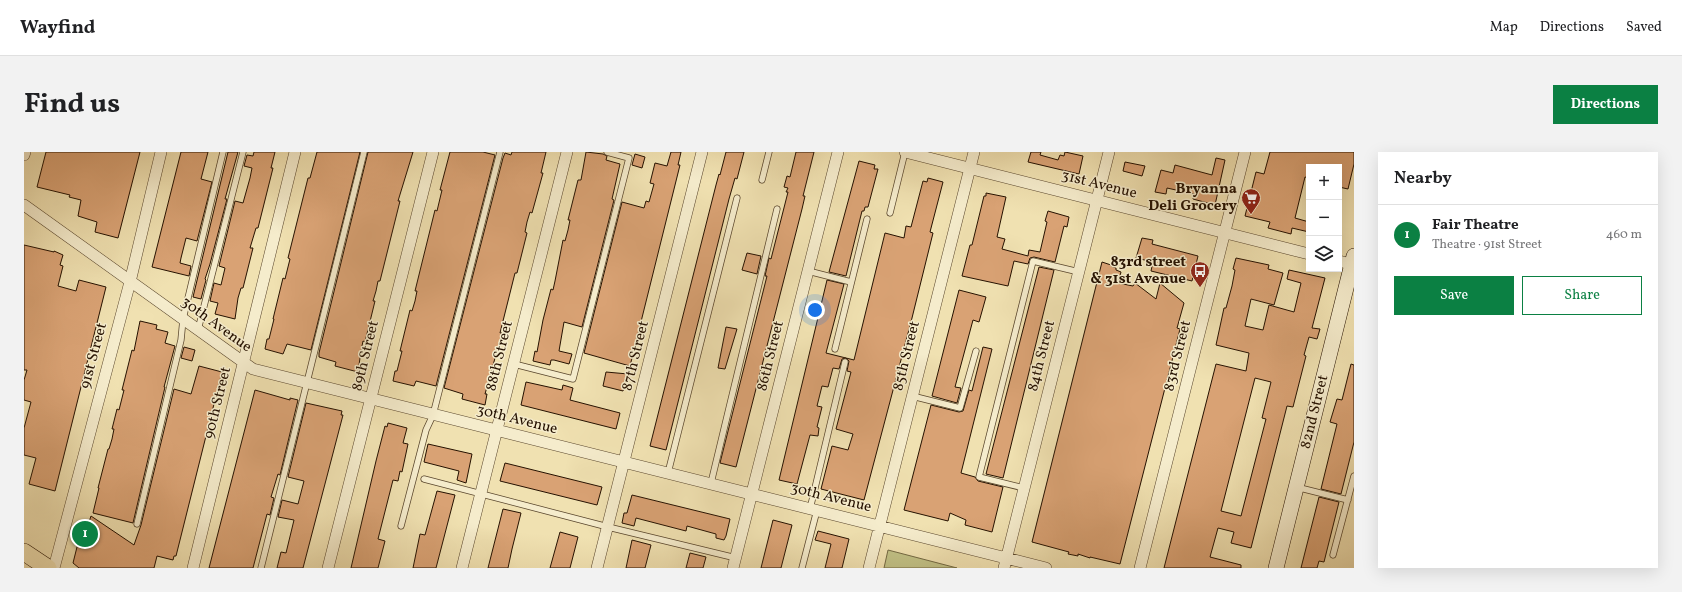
<!DOCTYPE html>
<meta charset="utf-8">
<style>
:root{--surface:#fff;--page:#f2f2f2;--text:#202124;--muted:#757577;--line:#e0e0e0;--accent:#0b8043}
body{margin:0;font-family:Vollkorn,serif;background:var(--page);color:var(--text)}
.controls{position:absolute;right:12px;top:12px;display:grid;overflow:hidden;border-radius:0px;box-shadow:0 4px 16px #0002}
.controls button{width:36px;height:36px;display:grid;place-items:center;padding:0;border:0;border-bottom:1px solid var(--line);background:var(--surface);color:var(--text);font:20px sans-serif}
.you{position:absolute;left:791px;top:158px;width:14px;height:14px;margin:-10px;border:3px solid #fff;border-radius:50%;background:#1a73e8;box-shadow:0 0 0 6px #1a73e833}
.badge{display:grid;place-items:center;width:26px;height:26px;border-radius:50%;background:var(--accent);color:#fff;font-size:13px;font-weight:700}
.pin{position:absolute;translate:-50% -50%;border:2px solid #fff;box-shadow:0 1px 4px #0006}
.list{margin:0;padding:0;list-style:none}
h2{display:flex;justify-content:space-between;align-items:center;height:52px;margin:0;padding:0 16px;font-size:17px}
h2 small{font-size:13px;font-weight:400;color:var(--muted)}
.list li{display:grid;grid-template-columns:26px 1fr auto;gap:12px;align-items:center;box-sizing:border-box;height:60px;padding:0 16px;border-top:1px solid var(--line)}
.list b{display:block;font-size:15px;white-space:nowrap}
.list p{margin:0;font-size:13px;white-space:nowrap;color:var(--muted)}
.list em{font-size:13px;font-style:normal;color:var(--muted)}
.actions{display:flex;gap:8px;padding:12px 16px}
.actions a{flex:1;padding:9px 0;border:1px solid var(--accent);border-radius:0px;text-align:center;font-size:14px;color:var(--accent)}
.actions .main{background:var(--accent);color:#fff}
.icon{flex:none;width:22px;height:22px;fill:none;stroke:currentColor;stroke-width:2;stroke-linecap:round;stroke-linejoin:round}
.map{position:relative;flex:none;width:1330px;height:416px;overflow:hidden;border-radius:0px}
header{display:flex;align-items:center;gap:24px;box-sizing:border-box;height:56px;padding:0 20px;background:var(--surface);border-bottom:1px solid var(--line)}
header strong{font-size:19px}
nav{display:flex;gap:22px;margin-inline-start:auto;font-size:14px}
.intro{display:flex;align-items:center;justify-content:space-between;box-sizing:border-box;height:96px;padding:0 24px}
h1{margin:0;font-size:28px}
.button{padding:10px 18px;border-radius:0px;background:var(--accent);color:#fff;font-size:14px;font-weight:700}
main{display:flex;gap:24px;padding:0 24px}
aside{flex:1;background:var(--surface);border-radius:0px;box-shadow:0 4px 16px #0002}
.map>svg:first-child{display:block}
</style>
<header>
<strong>Wayfind</strong>
<nav><a>Map</a><a>Directions</a><a>Saved</a></nav>
</header>
<div class="intro"><h1>Find us</h1><a class="button">Directions</a></div>
<main>
<div class="map">
<svg width="1330" height="416" viewBox="0 0 1330 416">
<rect width="100%" height="100%" fill="#f0e1b1"/>
<filter id="stains"><feTurbulence type="fractalNoise" baseFrequency=".005" numOctaves="4"/><feColorMatrix values="0 0 0 0 .2 0 0 0 0 .09 0 0 0 0 .02 0 0 0 .5 -.17"/></filter>
<radialGradient id="worn" r=".72"><stop offset=".6" stop-color="#630" stop-opacity="0"/><stop offset="1" stop-color="#630" stop-opacity=".3"/></radialGradient>
<path fill="#c1c186" stroke="#736943" d="M864,398L933,416H860Z"/>
<path fill="#d9a274" stroke="#251100" fill-rule="evenodd" d="M22,0H116L94,86L71,80L73,70L54,64L57,48L45,45L46,43L13,35Z
M157,0H184L177,27L188,30L173,89L162,86L157,106L156,111L167,114L165,124L128,115Z
M204,0H214L201,47H203L186,112L181,127L182,128L177,147L169,145Z
M230,0H251L247,16H249L234,76H232L226,96H229L219,136H217L214,146L211,167L191,162L194,151L186,149L190,131L197,133L201,116L195,114L211,49L219,51L226,26L228,16L220,14L223,3L229,4Z
M293,0H336L287,198L263,192L259,202L241,197L243,187H245L250,167H249L259,126L261,127L266,107L264,106L284,26H286Z
M344,0H389L374,49H376L356,129H354L352,139L349,149H351L341,190L339,189L337,199L334,220L311,214L312,210L295,205V201Z
M426,0H459L471,3L412,234L392,229L390,234L369,229L371,219H373L378,199H376L386,158L388,159L391,149L393,139H391L411,58L413,59L418,38H416Z
M488,0H522L517,21H519L508,61L506,60L503,70L501,80L503,81L493,121H491L476,181H478L461,242H463L461,253L438,247L439,242L420,236L479,6L481,1L487,3Z
M562,0L579,2L583,4L582,8L596,12L588,47L590,48L558,175L540,170L535,199L548,202L545,212L530,208H527L526,213L509,209L511,199L513,200L519,168L527,137L529,138L531,129L539,88L541,89L544,78L546,68H544L554,28H557Z
M647,0H657L654,13H656L606,214L560,201L598,50L620,56L622,49L625,50L630,32L626,31L631,11L643,14Z
M702,0H720L713,27L711,26L705,47L642,298L626,294L692,33L695,22L696,23Z
M772,0H790L779,44H781L778,57L712,315L696,311L743,124H741L745,106L747,107L764,40H762L764,36L760,35L763,24L766,25Z
M1007,0H1017L1016,3L1034,8L1036,3L1040,4L1041,0L1059,4L1055,22L1004,10Z
M1246,0H1330V12L1324,37L1315,35V15H1285V26L1281,25L1271,66L1285,70V80L1268,76L1267,82L1244,76L1246,70L1221,64L1232,20L1240,22Z
M611,2L621,5L618,16L608,13Z
M1192,6L1201,8L1191,53L1169,47L1170,42L1143,36L1142,42L1131,40L1137,18L1149,21L1151,13L1188,23Z
M835,9L851,13L850,17H854L844,55H841L840,59H838L822,124L805,120Z
M1101,10L1121,14L1118,24L1099,19Z
M904,26L919,30L906,80L909,81L887,170L840,348L797,337L808,294L824,298L829,282L812,277L827,220L823,219L825,209L822,206L818,207L815,217L809,216L804,235L798,234L793,254L798,255L793,275L795,276L794,284L786,283L773,332L755,328L803,128L820,132L802,201L830,208L861,81L880,86L882,74L887,75L899,29L903,30Z
M962,41L982,45L973,85L981,87L978,97L1004,104L1005,98L1016,100L1023,70L1021,69L1024,59L1045,65L1043,75L1040,74L1031,110L1010,105L1006,106L1004,112L990,109L984,134L938,124L946,93H948L960,44H962Z
M1118,86L1129,88L1128,92L1174,104L1168,129L1127,119L1129,110L1112,106Z
M0,93L30,100V99L39,103L36,113L39,114L34,134L52,139L55,128L82,135L31,339L5,332L12,306L0,303V276L7,250L0,248V228L3,218H0Z
M723,101L737,104L733,122L718,118Z
M1212,106L1245,113L1244,117L1259,121L1250,153L1227,147L1221,174L1239,178L1245,153L1270,160L1277,131L1263,127L1265,118L1301,126L1288,176L1296,177L1293,187L1285,185L1280,203L1282,204L1269,255L1263,254L1227,396L1207,391L1210,380L1194,376L1186,405L1217,413V416H1140L1192,212L1222,219L1225,201L1192,193L1200,156H1202L1208,134L1211,118L1209,117ZM1231,226L1247,230L1238,266L1242,267L1217,364L1197,359Z
M1078,110L1087,113V114L1092,116V118L1097,120L1094,131L1109,134L1111,131L1132,147L1136,131L1160,151L1153,176L1156,177L1152,193L1096,412L1066,405V406L1054,402V404L1044,402L1045,400L1008,390Z
M1015,115L1030,118L979,326L962,322Z
M935,138L962,145L955,170L949,168L931,235L937,236L933,251L908,244Z
M116,169L133,173L132,177L144,180L141,191L151,194L140,235H141L109,371L69,361L75,336H74L84,297H85L88,287L90,277H88L93,257L95,258L100,238H98L108,198L110,199Z
M702,175L713,177L701,217L694,216Z
M160,195L171,198L168,209L157,206Z
M959,195L968,197L937,321L951,325L954,329L979,335L968,380L941,373L942,368L926,361L924,369L880,358L907,253L935,260L939,259L945,238L948,239Z
M1327,212L1330,213V290L1317,342L1297,337L1313,272L1306,270L1313,247L1318,248Z
M175,214L198,220L152,404H150L149,408L133,404L130,416H55L49,411L58,375L63,376L67,364L110,393L117,373L150,237L167,242Z
M582,220L604,222L599,239L579,234Z
M502,230L538,238L539,233L549,236L546,248L596,261L592,277L497,253Z
M231,238L266,248V246L274,248L256,323L254,322L247,345L250,346L246,363L243,362L229,416H185Z
M282,251L318,259L317,263H319L279,416H253L257,400L262,401L270,368L254,365L258,348L274,352L280,329L264,325Z
M364,271L383,276L379,291L384,292L378,320L376,319L374,329L369,328L354,387L361,389L354,416H327L352,309L361,274L363,275Z
M404,292L448,302L442,331L433,328L435,319L400,310Z
M481,311L578,335L573,353L476,329Z
M413,339L431,343L412,416H389L396,382L401,383Z
M608,343L706,367L702,384L700,388L692,386V382L663,374L662,379L612,366L610,374L598,371L600,361H603Z
M1295,345L1315,350L1300,410L1295,409L1293,416H1277Z
M479,357L497,361L488,397L484,416H464Z
M749,368L768,373L757,416H737Z
M794,379L825,387L818,416H801L807,392L791,388Z
M536,380L554,385L546,416H526Z
M608,388L627,393L621,416H602Z
M666,401L682,405L679,416H662Z"/>
<g fill="none" stroke-linecap="round" stroke-linejoin="round">
<g stroke="#58452c" stroke-width="7">
<path id="lane" d="M738,28L745,0
M866,61L881,0
M784,119L827,130
M174,178L219,0
M811,197L843,67
M490,212L549,227L605,6L583,0
M888,244L936,256L952,199
M644,321L713,46
M400,327L584,375L712,406
M687,331L753,57
M1272,335L1324,348
M1000,336L955,325L1009,109L1055,120
M786,357L821,210
M113,372L157,188L159,167L199,0
M377,374L402,278L409,263L476,0
M1309,403L1330,324
M237,416L340,0
M778,416L793,358"/>
</g>
<g stroke="#58452c" stroke-width="12">
<path id="street" d="M881,0L1285,102
M0,3L1,0
M0,53L229,217L1022,416
M1315,109L1330,113
M30,416L106,130L137,0
M169,416L271,0
M304,416L409,0
M438,416L543,0
M573,416L678,0
M709,416L814,0
M845,416L950,0
M980,416L1085,0
M1116,416L1221,0"/>
</g>
<g stroke="#251100" stroke-width="16">
<path id="secondary" d="M1252,416L1330,104"/>
</g>
<g stroke="#251100" stroke-width="18">
<path id="primary" d="M0,400L24,416"/>
</g>
<use href="#lane" stroke="#f5eccc" stroke-width="5.5"/>
<use href="#street" stroke="#f5eccc" stroke-width="11"/>
<use href="#secondary" stroke="#f5eccc" stroke-width="15"/>
<use href="#primary" stroke="#f0e1b1" stroke-width="17"/>
</g>
<defs>
<g id="supermarket-pin" transform="scale(1)"><path d="M0 17L-7.5 6A9.5 9.5 0 1 1 7.5 6Z" fill="#8f2418" stroke="#f5eccc"/><path d="M-6-5.5h2.5l.6 2H6L4.5 2H-2.5L-4.4-4H-6ZM-1.5 3.2a1.3 1.3 0 1 0 .1 0ZM3 3.2a1.3 1.3 0 1 0 .1 0Z" fill="#fff"/></g>
<g id="bus-pin" transform="scale(1)"><path d="M0 17L-7.5 6A9.5 9.5 0 1 1 7.5 6Z" fill="#8f2418" stroke="#f5eccc"/><path d="M-5-6H5V4H4V6H2V4H-2V6H-4V4H-5ZM-3.5-4V0h7V-4ZM-3.5 1.2v1.5H-2V1.2ZM2 1.2v1.5H3.5V1.2Z" fill="#fff"/></g>
</defs>
<g fill-rule="evenodd">
<use href="#supermarket-pin" x="1227" y="46"/>
<use href="#bus-pin" x="1176" y="119"/>
</g>
<g text-anchor="middle" dominant-baseline="central" stroke-width="3" stroke-linejoin="round" paint-order="stroke">
<g font-size="15" fill="#251100" stroke="#f5eccc">
<text transform="translate(1075 33) rotate(14)">31st Avenue</text>
<text transform="translate(192 173) rotate(36)">30th Avenue</text>
<text transform="translate(70 204) rotate(-75)">91st Street</text>
<text transform="translate(342 204) rotate(-76)">89th Street</text>
<text transform="translate(476 204) rotate(-76)">88th Street</text>
<text transform="translate(612 204) rotate(-76)">87th Street</text>
<text transform="translate(747 204) rotate(-76)">86th Street</text>
<text transform="translate(883 204) rotate(-76)">85th Street</text>
<text transform="translate(1018 204) rotate(-76)">84th Street</text>
<text transform="translate(1154 204) rotate(-76)">83rd Street</text>
<text transform="translate(194 251) rotate(-76)">90th Street</text>
<text transform="translate(1291 260) rotate(-76)">82nd Street</text>
<text transform="translate(493 268) rotate(14)">30th Avenue</text>
<text transform="translate(807 346) rotate(14)">30th Avenue</text>
</g>
<g font-size="15" font-weight="bold" fill="#251100" stroke="#f5eccc" text-anchor="end">
<text x="1213" y="37">Bryanna<tspan x="1213" dy="17">Deli Grocery</tspan></text>
<text x="1162" y="110">83rd street<tspan x="1162" dy="17">&amp; 31st Avenue</tspan></text>
</g>
</g>
<rect width="100%" height="100%" filter="url(#stains)"/>
<rect width="100%" height="100%" fill="url(#worn)"/>
</svg>
<div class="controls">
<button>+</button>
<button>−</button>
<button><svg class="icon" aria-label="layers" viewBox="0 0 24 24"><path d="M12 4l9 5-9 5-9-5zM3 14l9 5 9-5"/></svg></button>
</div>
<div class="you"></div>
<div class="pin badge" style="left:61px;top:382px">1</div>
</div>
<aside>
<h2>Nearby<small></small></h2>
<ul class="list">
<li><span class="badge">1</span><div><b>Fair Theatre</b><p>Theatre · 91st Street</p></div><em>460 m</em></li>
</ul>
<div class="actions"><a class="main">Save</a><a>Share</a></div>
</aside>
</main>
